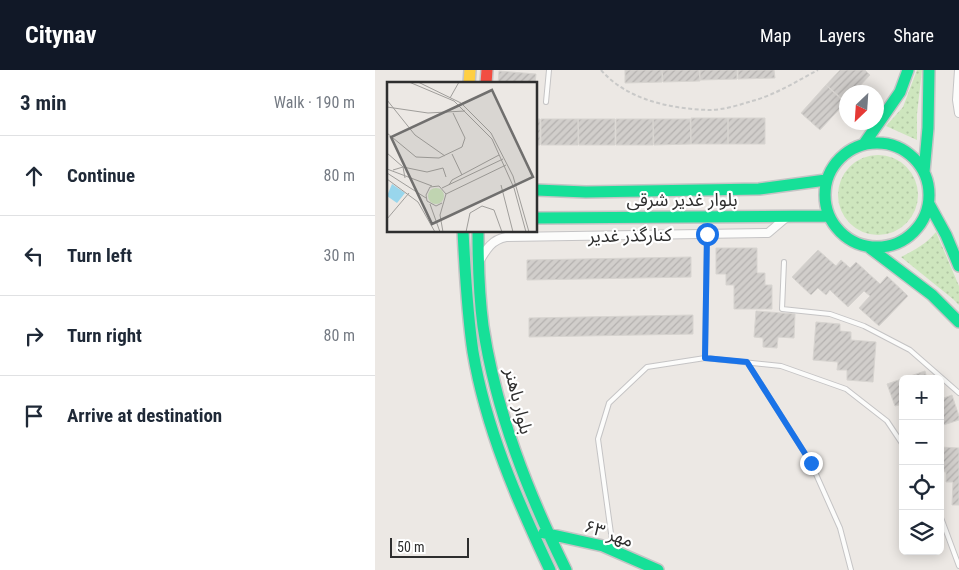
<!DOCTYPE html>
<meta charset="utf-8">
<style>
:root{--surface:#fff;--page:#f6f6f7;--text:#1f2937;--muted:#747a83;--line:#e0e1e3;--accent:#111827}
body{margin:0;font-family:"Roboto Condensed","Noto Sans Arabic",sans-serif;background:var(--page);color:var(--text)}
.controls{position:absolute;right:15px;bottom:15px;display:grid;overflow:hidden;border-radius:8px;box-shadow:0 2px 12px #0003}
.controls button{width:45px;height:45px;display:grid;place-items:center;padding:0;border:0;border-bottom:1px solid var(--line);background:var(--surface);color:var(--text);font:25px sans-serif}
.compass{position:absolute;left:464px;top:15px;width:45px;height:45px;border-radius:50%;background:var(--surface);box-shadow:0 2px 12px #0003;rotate:205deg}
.scale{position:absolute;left:15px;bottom:12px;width:79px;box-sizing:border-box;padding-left:5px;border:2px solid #2e2e2e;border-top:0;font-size:14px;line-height:18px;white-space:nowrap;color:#2e2e2e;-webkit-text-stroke:4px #fff;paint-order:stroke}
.stop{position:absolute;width:15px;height:15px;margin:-11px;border:4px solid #1a73e8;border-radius:50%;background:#fff}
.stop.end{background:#1a73e8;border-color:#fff;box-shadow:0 1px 5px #0008}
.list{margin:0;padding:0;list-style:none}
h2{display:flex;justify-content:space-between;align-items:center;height:65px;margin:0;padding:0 20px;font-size:21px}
h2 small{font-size:16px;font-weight:400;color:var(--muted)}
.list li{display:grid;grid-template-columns:32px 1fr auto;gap:15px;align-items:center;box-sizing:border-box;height:80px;padding:0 20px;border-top:1px solid var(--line)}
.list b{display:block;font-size:19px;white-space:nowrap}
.list em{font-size:16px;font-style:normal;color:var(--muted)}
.icon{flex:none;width:28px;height:28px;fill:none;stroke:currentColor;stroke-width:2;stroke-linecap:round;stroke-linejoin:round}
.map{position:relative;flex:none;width:584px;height:500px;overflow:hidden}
header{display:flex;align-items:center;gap:30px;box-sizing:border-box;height:70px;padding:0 25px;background:var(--accent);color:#fff}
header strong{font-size:24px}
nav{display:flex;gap:28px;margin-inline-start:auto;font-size:18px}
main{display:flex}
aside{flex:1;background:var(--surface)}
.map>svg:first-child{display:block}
</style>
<header>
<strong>Citynav</strong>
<nav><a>Map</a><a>Layers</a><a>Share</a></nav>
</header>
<main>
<aside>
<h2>3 min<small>Walk · 190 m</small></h2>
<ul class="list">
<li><svg class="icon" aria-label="ahead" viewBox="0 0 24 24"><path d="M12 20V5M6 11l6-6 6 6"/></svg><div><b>Continue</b></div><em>80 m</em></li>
<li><svg class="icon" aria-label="left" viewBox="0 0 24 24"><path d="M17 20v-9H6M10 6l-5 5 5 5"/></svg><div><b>Turn left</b></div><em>30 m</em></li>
<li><svg class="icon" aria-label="right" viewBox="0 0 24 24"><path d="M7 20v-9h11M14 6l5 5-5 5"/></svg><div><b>Turn right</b></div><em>80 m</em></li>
<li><svg class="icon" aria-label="arrive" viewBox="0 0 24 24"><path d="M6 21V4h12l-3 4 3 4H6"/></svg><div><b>Arrive at destination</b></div></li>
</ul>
</aside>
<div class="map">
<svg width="584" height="500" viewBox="0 0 584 500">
<defs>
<pattern id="grass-dots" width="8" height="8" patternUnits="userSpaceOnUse" patternTransform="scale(1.25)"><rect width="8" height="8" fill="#cee6be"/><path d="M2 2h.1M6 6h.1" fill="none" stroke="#b1c6a4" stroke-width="1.8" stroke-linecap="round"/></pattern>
<pattern id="building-hatch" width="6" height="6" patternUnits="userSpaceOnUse" patternTransform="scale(1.25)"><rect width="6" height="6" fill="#d1cecb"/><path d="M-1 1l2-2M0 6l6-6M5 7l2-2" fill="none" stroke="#b4b1af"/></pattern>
</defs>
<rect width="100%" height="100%" fill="#ece8e4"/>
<path fill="url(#grass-dots)" d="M542,0H547L542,44V70L511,56L528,37Z
M463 125a40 40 0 1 1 80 0a40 40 0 1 1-80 0Z
M561,162L584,216V235L578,229L526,187C540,180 551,174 561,162Z"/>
<path fill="url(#building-hatch)" stroke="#d7d4d0" d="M250,0H287V12L250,13Z
M287,0H324L325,11L288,12Z
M325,0H362V9L325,10Z
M363,0H399L400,8L363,9Z
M465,0H490L495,5L479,22H472L471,32L451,15Z
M124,1L161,4L160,14H123Z
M451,15L470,33L445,60L426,43Z
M316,48H353V74H316Z
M353,48H390V74H353Z
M161,49H165V75H161Z
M166,49H203V75H166Z
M203,49H240V75H204Z
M241,49H278V75H241Z
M278,49H315L316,74L279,75Z
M341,178H382V203H390V215H397V239H359V215H351V204H341Z
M443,180L461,196L466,190L475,198L481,192L505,214L512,206L533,226L504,256L484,238L495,226L489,221L473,237L455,220L451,225L443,218L436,225L417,207Z
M316,187V207L152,210V190Z
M381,241L420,244L419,268L403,267L402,278L388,277V268L379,267Z
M318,245V264L154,267V248Z
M441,252L465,254V261L476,262V270L501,272L498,312L472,310V300H462L463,292L438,290Z
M550,301L552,309H528V334L520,336L512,314Z
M565,325L566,329L577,325L584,346V350L565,356Z
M565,377L584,378V435H577L578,412H571V402L565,401Z"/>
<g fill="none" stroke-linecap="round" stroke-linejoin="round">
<g stroke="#c5c4c5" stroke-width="6">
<path id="lane" d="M171,32L174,0
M409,192L407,239L455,244L489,256L535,280L584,323
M330,288L332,165
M372,292L436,393L465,458L476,500
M565,445L584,496
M238,478L223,369L234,333L272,297L330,288L406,296L471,319L512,351L528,375"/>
</g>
<g stroke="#c5c4c5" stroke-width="10">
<path id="street" d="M584,0L582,30L584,43
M104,192C111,180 116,170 131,167L393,163L413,146"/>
</g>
<g stroke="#c5c4c5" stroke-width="14">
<path id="fast" d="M450 125a52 52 0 1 1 104 0a52 52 0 1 1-104 0Z
M489,74L525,22L533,0
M549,102L553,58L554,0
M161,120L211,122L384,119L451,110
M554,134L571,165L584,196
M161,148L453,146
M88,161C90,201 92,242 98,282C111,359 142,430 175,500
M103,161C103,193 104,225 108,256C121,342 153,423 191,500
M495,178L557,225L584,252
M169,463L228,476L283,500"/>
</g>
<g stroke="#c5c4c5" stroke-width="14">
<path id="slow" d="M94,14L95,0"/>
</g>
<g stroke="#c5c4c5" stroke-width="14">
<path id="jam" d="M111,14L112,0"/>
</g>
<path stroke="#c9c9c8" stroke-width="2" stroke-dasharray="4 2.5" stroke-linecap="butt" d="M226,0C252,30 296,39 335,40C348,40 364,35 377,31C400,25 422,11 443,0"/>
<use href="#lane" stroke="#fcfcfb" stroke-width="4"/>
<use href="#street" stroke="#fcfcfb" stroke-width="8"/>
<use href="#fast" stroke="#16e098" stroke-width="11"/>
<use href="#slow" stroke="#ffcf43" stroke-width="11"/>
<use href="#jam" stroke="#f24e42" stroke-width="11"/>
</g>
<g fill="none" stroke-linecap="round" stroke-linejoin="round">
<path stroke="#1a73e8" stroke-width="6" d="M332,164L330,288L372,292L436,393"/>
</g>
<g text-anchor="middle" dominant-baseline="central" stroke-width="4.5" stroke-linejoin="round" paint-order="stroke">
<g font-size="18" fill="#2e2e2e" stroke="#fff">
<text x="307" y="129">بلوار غدیر شرقی</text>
<text transform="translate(255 165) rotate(-1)">کنارگذر غدیر</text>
<text transform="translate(144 331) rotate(76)">بلوار باهنر</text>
<text transform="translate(234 463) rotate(19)">مهر ۶۳</text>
</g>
</g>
<g transform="translate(12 12)">
<rect width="150" height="150" fill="#ece8e4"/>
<path d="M41 114a8 8 0 1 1 16 0a8 8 0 1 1-16 0Z" fill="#cee6be"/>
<path d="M5,102L18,111L10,121L0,114Z" fill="#99d6ec"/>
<path fill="none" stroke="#a09e9b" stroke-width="1" d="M22,0L67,19L105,57L127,106L139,150M31,0L74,21L104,51L126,94L142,150M63,16L72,0M0,18L28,53L58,74M0,25L41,31L78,29M0,51L29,75L52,76L75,65L78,56L66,31M0,71L16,85L40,90L56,86L59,95M65,72L75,93M0,87L45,104M6,88L16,85L18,96M0,91L39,116M0,97L31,120L48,150M62,103L65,98L112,73M114,103L126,150M55,106L116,77M59,112L119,83M55,121L49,124L40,119L39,113L43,105L52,104L59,112L53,133L56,150M43,122L53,150M0,137L22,111M79,150L83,131L95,124L107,128L115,150"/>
<path fill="#706f6e" fill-opacity="0.15" stroke="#706f6e" stroke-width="2.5" d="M105,8L146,95L45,142L4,55Z"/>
<rect width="150" height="150" fill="none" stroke="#2e2e2e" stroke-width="2.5"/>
</g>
</svg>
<div class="controls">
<button>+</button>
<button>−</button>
<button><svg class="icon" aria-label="locate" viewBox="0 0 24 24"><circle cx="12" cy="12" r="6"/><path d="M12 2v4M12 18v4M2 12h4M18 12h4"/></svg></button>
<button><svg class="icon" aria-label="layers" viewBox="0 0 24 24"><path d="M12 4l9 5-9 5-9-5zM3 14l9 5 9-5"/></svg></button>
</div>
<svg class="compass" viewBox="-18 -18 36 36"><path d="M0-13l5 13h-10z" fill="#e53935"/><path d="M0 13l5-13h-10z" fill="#747a83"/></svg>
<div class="scale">50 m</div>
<div class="stop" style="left:332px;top:164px"></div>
<div class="stop end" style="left:436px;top:393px"></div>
</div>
</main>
